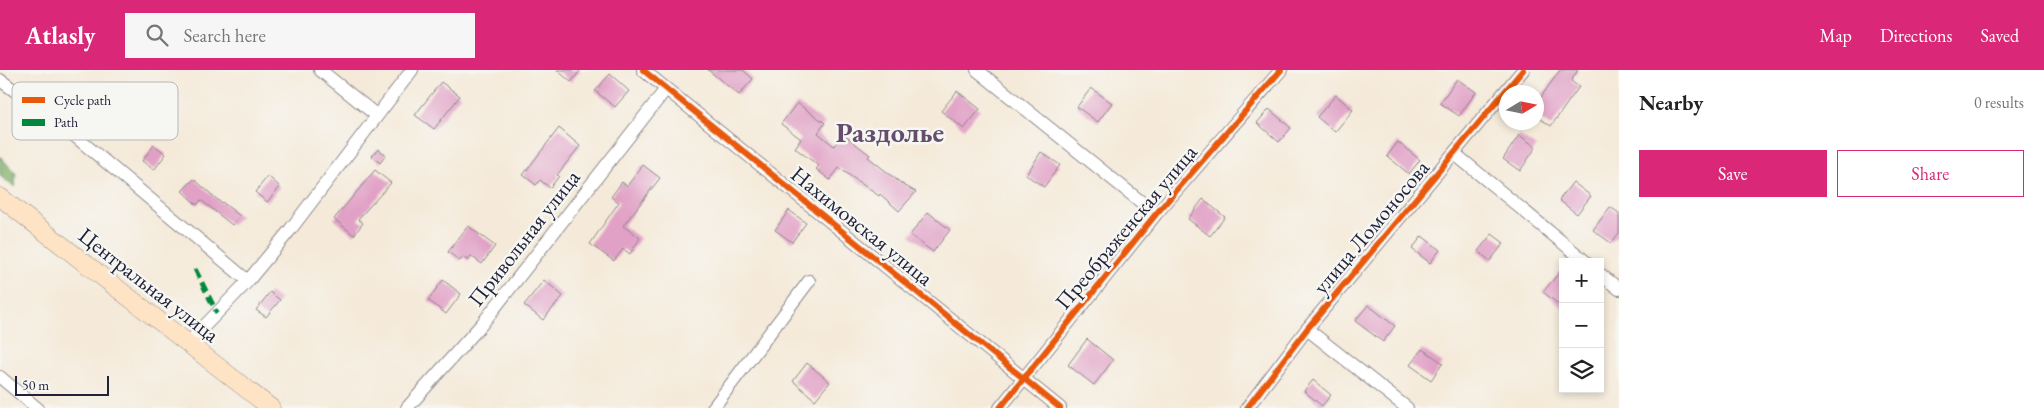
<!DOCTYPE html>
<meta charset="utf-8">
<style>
:root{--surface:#fff;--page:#f6f6f6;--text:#222;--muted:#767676;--line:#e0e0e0;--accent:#db2777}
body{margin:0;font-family:"EB Garamond",serif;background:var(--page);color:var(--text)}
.controls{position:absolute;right:15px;bottom:15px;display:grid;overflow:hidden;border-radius:0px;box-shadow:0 2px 8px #0003}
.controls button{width:45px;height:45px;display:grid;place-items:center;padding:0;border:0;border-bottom:1px solid var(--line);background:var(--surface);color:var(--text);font:25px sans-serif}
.compass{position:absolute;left:1499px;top:15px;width:45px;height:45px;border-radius:50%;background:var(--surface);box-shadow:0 2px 8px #0003;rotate:80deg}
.scale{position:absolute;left:15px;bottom:12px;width:94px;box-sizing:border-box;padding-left:5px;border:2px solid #22223b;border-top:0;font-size:14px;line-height:18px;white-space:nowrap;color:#22223b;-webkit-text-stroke:4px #f6f6f2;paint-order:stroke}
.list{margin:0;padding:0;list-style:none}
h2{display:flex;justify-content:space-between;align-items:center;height:65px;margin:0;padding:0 20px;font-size:21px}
h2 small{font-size:16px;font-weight:400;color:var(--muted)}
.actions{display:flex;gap:10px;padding:15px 20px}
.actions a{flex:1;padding:11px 0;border:1px solid var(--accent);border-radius:0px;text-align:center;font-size:18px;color:var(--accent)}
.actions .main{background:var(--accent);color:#fff}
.icon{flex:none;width:28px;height:28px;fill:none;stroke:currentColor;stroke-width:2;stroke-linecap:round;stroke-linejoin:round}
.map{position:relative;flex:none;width:1619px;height:338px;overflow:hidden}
header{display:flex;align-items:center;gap:30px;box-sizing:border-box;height:70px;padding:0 25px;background:var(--accent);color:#fff}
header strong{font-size:24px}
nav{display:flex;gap:28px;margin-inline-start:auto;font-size:18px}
.search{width:350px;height:45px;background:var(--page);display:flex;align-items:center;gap:12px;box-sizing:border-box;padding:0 18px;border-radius:0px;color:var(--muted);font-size:19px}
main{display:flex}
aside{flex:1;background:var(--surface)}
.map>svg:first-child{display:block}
</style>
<header>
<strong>Atlasly</strong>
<div class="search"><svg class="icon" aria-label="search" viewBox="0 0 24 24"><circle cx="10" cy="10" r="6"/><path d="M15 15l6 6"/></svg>Search here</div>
<nav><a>Map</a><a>Directions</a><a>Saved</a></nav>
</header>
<main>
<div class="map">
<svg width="1619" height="338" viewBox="0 0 1619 338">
<rect width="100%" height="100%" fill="#f6f6f2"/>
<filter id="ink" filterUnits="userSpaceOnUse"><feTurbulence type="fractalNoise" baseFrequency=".02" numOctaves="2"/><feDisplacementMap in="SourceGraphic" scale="10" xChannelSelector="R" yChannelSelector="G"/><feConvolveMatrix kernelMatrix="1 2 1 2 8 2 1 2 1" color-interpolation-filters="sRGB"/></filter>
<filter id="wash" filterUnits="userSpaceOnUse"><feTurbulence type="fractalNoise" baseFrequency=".0096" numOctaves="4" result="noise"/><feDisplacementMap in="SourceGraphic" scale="20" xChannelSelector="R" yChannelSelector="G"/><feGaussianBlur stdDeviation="1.12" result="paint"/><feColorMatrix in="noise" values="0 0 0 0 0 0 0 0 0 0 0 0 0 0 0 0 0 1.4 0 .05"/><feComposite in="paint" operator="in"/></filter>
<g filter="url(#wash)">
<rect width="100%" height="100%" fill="#f5ead9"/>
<path fill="#80b069" stroke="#516952" d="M0,86L16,104L15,117L0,106Z"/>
<g id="blocks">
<path fill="#e1a1c6" d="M557,0H581L571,12Z
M708,0H743L753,9L739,25Z
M1560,0H1578L1571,11L1579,17L1551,56L1536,46V34Z
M610,4L629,21L615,37L595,21Z
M1457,9L1476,22L1459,46L1440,33Z
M441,12L460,26L434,59L415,45Z
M1091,18L1112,33L1098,52L1077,37Z
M957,21L980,39L964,59L941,41Z
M1336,25L1353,40L1335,62L1317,47Z
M797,33L825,53L818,63L834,76L843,64L870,85L868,87L902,114L916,122L899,141L880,124L879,126L839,98L830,110L816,99L819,96L795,78L801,69L781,54Z
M1269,39L1291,58L1279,72L1257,53Z
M559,58L580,76L557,105L559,106L550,118L540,110L536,115L523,105Z
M1519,65L1536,77L1520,101L1503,89Z
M1398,72L1420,90L1409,104L1387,86Z
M154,75L166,84L154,100L142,91Z
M378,79L386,85L380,93L372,86Z
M1041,82L1060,95L1044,117L1026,105Z
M643,95L660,108L623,156L640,168L630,184L623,179L614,191L590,174L619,132L611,127L622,112L627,116Z
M375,100L391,113L358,149L363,153L354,165L334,149Z
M268,106L280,117L267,132L255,122Z
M194,109L221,133L222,132L240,146L232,155L201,130L197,135L182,121Z
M1573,112L1591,126L1577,144L1559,130Z
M1203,129L1225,147L1210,166L1188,149Z
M1610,137L1619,143V163L1611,173L1593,160Z
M789,140L806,153L792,172L775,160Z
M928,142L950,160L933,182L910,165Z
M468,156L495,176L482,194L471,186L468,191L463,187L460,191L448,182Z
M1492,164L1504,173L1490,191L1478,181Z
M1422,166L1440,180L1430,193L1412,179Z
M1563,198V238L1543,222Z
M443,210L461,224L446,244L428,230Z
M544,210L563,226L543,250L524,235Z
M270,222L280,230L266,247L256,240Z
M1368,235L1395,256L1383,272L1355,251Z
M1087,269L1113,290L1094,315L1068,295Z
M1422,279L1443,293L1431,310L1410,295Z
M807,293L830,312L815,330L793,311Z
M1313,310L1331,325L1322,336L1304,321Z"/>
</g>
</g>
<g filter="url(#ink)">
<use href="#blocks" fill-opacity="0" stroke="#8c868a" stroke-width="1"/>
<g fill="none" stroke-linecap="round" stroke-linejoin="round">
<g stroke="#8c868a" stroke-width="14">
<path id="street" d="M320,0L376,45
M643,0L1060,338
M977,0L1156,144
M0,10L58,52L248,211
M1455,84L1586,192
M1600,204L1619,219
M1307,259L1407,338
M188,273L248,211L290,160L412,0
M0,307L37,338
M407,338L482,254L666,19
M713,338L809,211
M1000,338L1156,144L1281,0
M1247,338L1307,259L1523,0"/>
</g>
<g stroke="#8c868a" stroke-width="19">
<path id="secondary" d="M0,127L271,338"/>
</g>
<use href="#street" stroke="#fff" stroke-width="12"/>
<use href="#secondary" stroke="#fee4c5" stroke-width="18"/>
<path stroke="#00873e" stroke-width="5" stroke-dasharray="10 5" stroke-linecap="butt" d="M195,199L217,243"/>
<g stroke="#f6f6f2" stroke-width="9">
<path id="cycleway" d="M643,0L1060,338
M1000,338L1156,144L1281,0
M1247,338L1307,259L1523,0"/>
</g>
<use href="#cycleway" stroke="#e8590c" stroke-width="6"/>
</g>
</g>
<g text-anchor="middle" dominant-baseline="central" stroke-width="5" stroke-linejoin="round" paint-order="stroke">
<g font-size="22" fill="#22223b" stroke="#f6f6f2">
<text transform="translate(862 156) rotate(39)">Нахимовская улица</text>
<text transform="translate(1126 157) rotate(-50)">Преображенская улица</text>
<text transform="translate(1371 157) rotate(-50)">улица Ломоносова</text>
<text transform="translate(524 168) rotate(-52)">Привольная улица</text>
<text transform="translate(149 215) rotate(38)">Центральная улица</text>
</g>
<g font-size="28" font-weight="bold" fill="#654e6c" stroke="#f6f6f2">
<text x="890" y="62">Раздолье</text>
</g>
</g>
<rect x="12" y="12" width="166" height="58" rx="8" fill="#f6f6f2" stroke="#b6b6bb" stroke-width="1"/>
<rect x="22" y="27" width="23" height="6" fill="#e8590c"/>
<rect x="22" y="49" width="23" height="7" fill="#00873e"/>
<g font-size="14" fill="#22223b">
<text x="54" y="35">Cycle path</text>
<text x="54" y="57">Path</text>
</g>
</svg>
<div class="controls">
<button>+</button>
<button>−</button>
<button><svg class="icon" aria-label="layers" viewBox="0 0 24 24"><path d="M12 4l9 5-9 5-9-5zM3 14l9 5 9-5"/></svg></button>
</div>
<svg class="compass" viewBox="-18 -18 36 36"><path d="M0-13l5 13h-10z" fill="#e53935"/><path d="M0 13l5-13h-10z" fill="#767676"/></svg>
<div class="scale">50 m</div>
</div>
<aside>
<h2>Nearby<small>0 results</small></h2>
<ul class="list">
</ul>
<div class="actions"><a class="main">Save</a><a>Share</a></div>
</aside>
</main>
